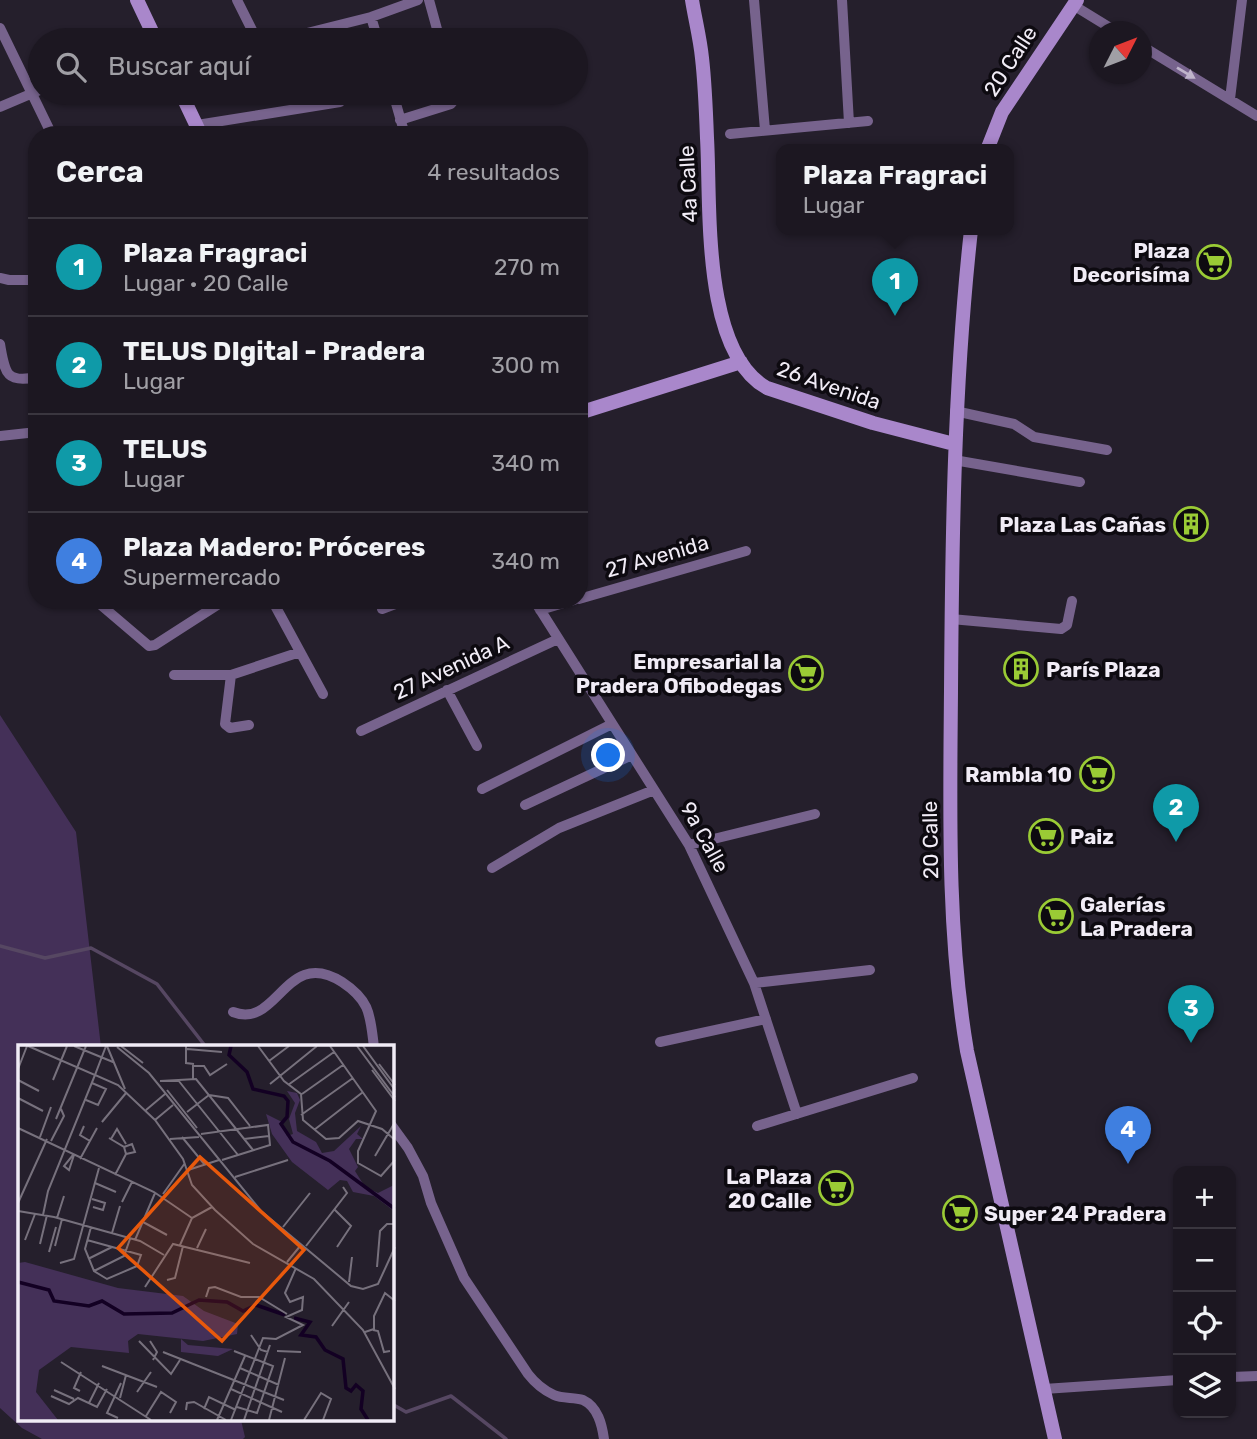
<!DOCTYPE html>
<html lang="es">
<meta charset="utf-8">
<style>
:root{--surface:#1c1721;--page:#29242e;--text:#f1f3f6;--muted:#a09fa5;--line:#3a363f;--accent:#2563eb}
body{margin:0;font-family:Rubik,sans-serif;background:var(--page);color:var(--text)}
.controls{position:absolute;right:21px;bottom:21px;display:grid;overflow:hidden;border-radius:14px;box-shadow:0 2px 5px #0004}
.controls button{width:63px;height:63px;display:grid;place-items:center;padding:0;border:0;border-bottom:2px solid var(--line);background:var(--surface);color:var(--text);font:35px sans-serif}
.compass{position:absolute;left:1089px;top:21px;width:63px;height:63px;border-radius:50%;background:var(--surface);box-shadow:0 2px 5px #0004;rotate:48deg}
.you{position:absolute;left:609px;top:756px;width:24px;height:24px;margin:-18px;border:5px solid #fff;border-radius:50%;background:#1a73e8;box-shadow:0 0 0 10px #1a73e833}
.badge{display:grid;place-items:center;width:46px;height:46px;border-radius:50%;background:var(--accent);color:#fff;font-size:23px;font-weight:700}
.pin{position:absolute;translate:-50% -58px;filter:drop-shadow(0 2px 4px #0008)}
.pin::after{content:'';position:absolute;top:37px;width:24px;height:21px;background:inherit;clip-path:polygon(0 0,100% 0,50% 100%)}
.popup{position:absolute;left:776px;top:144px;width:238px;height:91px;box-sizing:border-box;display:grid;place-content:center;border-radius:14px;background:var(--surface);filter:drop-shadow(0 2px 5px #0005);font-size:23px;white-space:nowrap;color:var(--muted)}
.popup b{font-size:26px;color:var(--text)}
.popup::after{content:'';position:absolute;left:50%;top:100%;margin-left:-14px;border:14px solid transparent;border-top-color:var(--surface)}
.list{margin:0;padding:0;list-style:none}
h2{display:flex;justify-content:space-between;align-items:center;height:91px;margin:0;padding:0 28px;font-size:30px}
h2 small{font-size:23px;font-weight:400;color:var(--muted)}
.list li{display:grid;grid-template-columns:46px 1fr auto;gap:21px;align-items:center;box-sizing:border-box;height:98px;padding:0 28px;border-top:2px solid var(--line)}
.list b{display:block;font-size:26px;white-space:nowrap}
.list p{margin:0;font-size:23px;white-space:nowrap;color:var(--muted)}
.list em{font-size:23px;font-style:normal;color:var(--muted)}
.icon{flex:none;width:38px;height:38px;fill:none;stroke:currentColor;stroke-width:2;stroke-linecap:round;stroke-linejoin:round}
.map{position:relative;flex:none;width:1257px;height:1439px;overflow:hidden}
.search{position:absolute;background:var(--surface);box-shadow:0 2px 5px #0004;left:28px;top:28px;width:560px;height:77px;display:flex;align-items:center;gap:18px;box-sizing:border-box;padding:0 24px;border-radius:38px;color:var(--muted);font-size:26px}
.panel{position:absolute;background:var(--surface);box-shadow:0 2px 5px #0004;left:28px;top:126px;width:560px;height:483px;border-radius:28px}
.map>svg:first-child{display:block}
</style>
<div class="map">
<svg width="1257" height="1439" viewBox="0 0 1257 1439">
<rect width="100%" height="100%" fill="#251f2c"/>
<path fill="#443058" d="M0,715L76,832L101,1047H19V1420H241L245,1437L243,1439H42L22,1428L0,1408Z"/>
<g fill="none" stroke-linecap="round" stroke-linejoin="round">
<path stroke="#564762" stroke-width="3.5" d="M0,946L45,958L91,948L157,984L206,1047
M392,1404L406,1412L451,1396L506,1439"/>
<path stroke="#77638d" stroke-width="10" d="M237,0L257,40
M429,0L440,40
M754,0L765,130
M842,0L849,123
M1073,5L1117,32
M371,17L378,40
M0,28L52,135
M133,40L151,30
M279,40L371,17L418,0
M1142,46L1257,116
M393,93L405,135
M1230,99L1242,0
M0,107L40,90
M400,120L451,104L455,99L454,93
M197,125L340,102
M730,134L868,121
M0,278L9,280H37
M0,344C5,372 5,384 37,377
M955,411L1014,424L1034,437L1107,450
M0,436L37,432
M954,460L1080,482
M579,599L746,551
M95,600L149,646L155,645L225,600
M272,600L323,694
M534,600L689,845L754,983L797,1114
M382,609L406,600
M540,610L574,600
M951,619L1061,629L1067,625L1072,601
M174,675H231L300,652
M231,675L225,724L230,728L249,725
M447,690L477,746
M361,731L558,639
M482,789L612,724
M525,805L632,755
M689,845L815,814
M492,868L559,828L654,790
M754,983L870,970
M233,1012C278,1030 285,946 342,982C371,1001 370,1016 374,1047
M660,1042L766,1019
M392,1126L408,1148L423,1176L431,1203L464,1278L528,1374C535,1383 543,1390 554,1395C563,1399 574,1397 583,1400C598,1407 602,1425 604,1439
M757,1126L913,1078
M1231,1377L1257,1376
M1044,1389L1178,1380"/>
<path stroke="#a987cb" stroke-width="14" d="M137,0L156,40
M692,0C695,19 700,38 702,58C705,84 706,111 707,138C711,204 701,351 767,388L873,423L954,444
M181,93L201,135
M987,150L1002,112L1077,0
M971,230C954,384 952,537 951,691C950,811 947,933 967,1051L1055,1439
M579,413L741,362"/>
</g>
<defs><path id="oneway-solid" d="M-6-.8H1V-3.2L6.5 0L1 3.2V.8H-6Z" transform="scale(1.75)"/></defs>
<use fill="#c0b5cc" href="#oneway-solid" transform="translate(1186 73) rotate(31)"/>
<defs>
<g id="supermarket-ring" transform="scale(1.75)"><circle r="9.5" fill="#0d0a10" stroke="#9acb35" stroke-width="1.5"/><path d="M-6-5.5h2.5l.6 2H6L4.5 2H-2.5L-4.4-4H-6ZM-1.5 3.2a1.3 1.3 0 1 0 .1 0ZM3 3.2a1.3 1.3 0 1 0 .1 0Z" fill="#9acb35"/></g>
<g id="building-ring" transform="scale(1.75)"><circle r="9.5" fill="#0d0a10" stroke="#9acb35" stroke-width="1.5"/><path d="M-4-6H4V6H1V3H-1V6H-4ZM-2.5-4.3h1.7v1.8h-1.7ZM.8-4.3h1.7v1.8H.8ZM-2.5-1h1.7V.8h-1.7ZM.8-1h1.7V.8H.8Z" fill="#9acb35"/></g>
</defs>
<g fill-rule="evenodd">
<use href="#supermarket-ring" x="1214" y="262"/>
<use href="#building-ring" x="1191" y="524"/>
<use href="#building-ring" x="1021" y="669"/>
<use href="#supermarket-ring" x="806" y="673"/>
<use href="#supermarket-ring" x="1097" y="774"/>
<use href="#supermarket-ring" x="1046" y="836"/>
<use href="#supermarket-ring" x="1056" y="916"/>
<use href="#supermarket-ring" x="836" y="1188"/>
<use href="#supermarket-ring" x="960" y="1213"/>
</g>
<g text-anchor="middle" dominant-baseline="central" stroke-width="7" stroke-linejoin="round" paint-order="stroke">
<g font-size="21" fill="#f1ecf6" stroke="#0d0a10">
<text transform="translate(1010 61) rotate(-57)">20 Calle</text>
<text transform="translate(688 184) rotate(-93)">4a Calle</text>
<text transform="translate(829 385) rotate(19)">26 Avenida</text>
<text transform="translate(657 556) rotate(-16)">27 Avenida</text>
<text transform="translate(451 667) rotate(-25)">27 Avenida A</text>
<text transform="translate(705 837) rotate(61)">9a Calle</text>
<text transform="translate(930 840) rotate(-91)">20 Calle</text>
</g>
<g font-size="21" font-weight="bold" fill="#f1ecf6" stroke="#0d0a10" text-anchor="end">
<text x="1190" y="250">Plaza<tspan x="1190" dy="24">Decorisíma</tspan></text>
<text x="1166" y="524">Plaza Las Cañas</text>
<text x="782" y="661">Empresarial la<tspan x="782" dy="24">Pradera Ofibodegas</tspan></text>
<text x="1046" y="669" text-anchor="start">París Plaza</text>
<text x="1072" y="774">Rambla 10</text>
<text x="1070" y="836" text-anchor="start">Paiz</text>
<text x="1080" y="904" text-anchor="start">Galerías<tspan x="1080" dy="24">La Pradera</tspan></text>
<text x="812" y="1176">La Plaza<tspan x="812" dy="24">20 Calle</tspan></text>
<text x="984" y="1213" text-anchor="start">Super 24 Pradera</text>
</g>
</g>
<g transform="translate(18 1045)">
<rect width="376" height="376" fill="#251f2c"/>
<path d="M269,46L279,48L282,55L277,68L279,86L298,97L304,108L316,106L343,81L339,89L345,94H338L331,104L340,122L337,126L347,142L360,148L376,140V166L356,151L335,147L329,136L322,135L310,145L274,117L254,89L248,69L264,77L269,91L275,89L271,74L277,58ZM7,217L100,243L165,251L186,266L220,279L219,289L185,296L120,289L110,296L111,308L53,302L21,325L18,347L40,375H0V218ZM163,294L170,300L215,304L200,311L163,307Z" fill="#443058"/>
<path fill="none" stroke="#130023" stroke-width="3.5" d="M213,1L211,10L229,27L235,44L266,51L270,56L269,72L263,79L275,97L312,116L377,164M0,237L31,245L36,256L71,261L84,256L106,269L154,268L181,255L209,257L225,266L238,260L267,270M276,273L292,277L283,290L298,292L307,305L325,314L328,343L333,346L338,340L345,346L343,364L350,375"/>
<path fill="none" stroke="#77717d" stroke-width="2" d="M10,1L77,30L30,146L25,170M56,1L95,17M88,1L77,30L100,40L137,75L165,114L174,140L197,165L235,199L296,234L345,285L377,344M89,1L107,44M103,1L125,18M168,1V18L176,19M240,1L266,36L283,49L285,75L308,94L321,93L340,76L364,84L377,95M312,1L358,66L340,106V118L363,131L377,115M339,1L377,52M345,1L377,45M99,2L131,28L243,166L333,241L345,244L360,239L377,202M169,4L204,7M251,16L271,1M361,19L377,40M0,24L9,1M354,25L377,56M175,34V21H186L192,30L209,19M0,35L21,46M35,35L49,1M160,35L220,110M142,36L178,34L235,105M252,39L299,1M270,40L316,7M149,45L179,83M284,49L325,20M191,50L210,53L232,81M0,53L25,66M68,55L80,60L88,44L74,38M128,65L147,49M169,67L191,50M283,70L335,33M87,73L84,77L108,48M38,74L68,1M137,75L155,60M66,81L62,90L72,96M0,83L136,147L174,173M296,85L345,47M183,89L250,80L252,100L204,115M22,92L33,62M164,92L187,120M91,93L106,102L108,109L117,107L114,99L106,102M93,94L99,84L108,99M152,94L181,92M226,94L251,91M33,96L46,71L43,64M55,110L46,121L51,125L56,110M357,111L377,77M62,114L79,83M170,125L201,115M97,130L108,109M217,132L270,115M77,138L98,147M145,149L167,118M74,154L87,158L85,165L75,162M104,157L114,137M0,158L29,94M316,164L333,181L319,202M0,166L36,172L122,196L146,210M39,173L46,151M125,177L149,190M73,182L67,204L76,226L89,234L119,221M265,182L292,148M94,188L102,161M7,195L17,169M69,195L123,210L119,221M117,195L137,148M22,199L29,170M162,200L174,173L194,162M37,201L44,174M288,201L329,148L325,142M179,203L188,184M31,207L38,182M70,214L94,202M269,217L283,200M42,218L56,214L81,123M359,222L362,186L369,179H377M76,226L106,211L112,194M149,235L157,233L165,201M331,237L334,212M127,242L155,199L232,218M188,252L191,243L197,242L223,252H241L269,269M314,281L331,257M355,285L360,286L366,307L372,306M347,287L356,284V271L367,248L377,256M233,290L243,305L250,307M121,296L153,329L162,315M132,296L139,307L135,315M216,306L255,321L239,368L219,362M259,306L283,307M145,307L266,355M43,317L133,375M84,321L139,342M222,323L261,340M213,344L264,367M36,345L56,354M62,346L56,343L63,327M119,347L133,327M33,351L51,359L60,353L79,362L89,344M102,353L108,330M71,358L81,338M186,364L191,352L218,365M168,365L169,358L176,357L208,375M128,371L143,347L158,357L152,368M100,373L89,368L103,338M199,375L227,311M213,375L245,293L258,294L285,280L268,272L284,265L285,252L272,257L267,248L278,223M226,375L252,300M251,375L267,313M286,375L303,348L313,354L305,375"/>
<path fill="#e8590c" fill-opacity="0.15" stroke="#e8590c" stroke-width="3.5" d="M182,112L286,205L204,296L100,203Z"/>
<rect width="376" height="376" fill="none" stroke="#f1ecf6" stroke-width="3.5"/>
</g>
</svg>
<div class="controls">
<button>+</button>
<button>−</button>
<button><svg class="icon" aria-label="locate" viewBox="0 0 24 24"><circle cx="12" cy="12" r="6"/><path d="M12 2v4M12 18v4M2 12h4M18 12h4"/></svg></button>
<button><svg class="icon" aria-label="layers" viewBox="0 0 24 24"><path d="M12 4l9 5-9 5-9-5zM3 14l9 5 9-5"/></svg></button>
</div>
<svg class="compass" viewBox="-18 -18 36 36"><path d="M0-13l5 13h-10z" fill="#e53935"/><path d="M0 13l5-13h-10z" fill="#a09fa5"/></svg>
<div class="you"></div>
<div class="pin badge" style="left:895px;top:316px;background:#0f9aa8">1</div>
<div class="popup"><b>Plaza Fragraci</b>Lugar</div>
<div class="pin badge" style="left:1176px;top:842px;background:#0f9aa8">2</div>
<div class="pin badge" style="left:1191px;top:1043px;background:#0f9aa8">3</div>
<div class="pin badge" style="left:1128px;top:1164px;background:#3f7fe0">4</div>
<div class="search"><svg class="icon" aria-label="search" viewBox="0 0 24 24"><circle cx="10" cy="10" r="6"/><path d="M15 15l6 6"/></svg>Buscar aquí</div>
<section class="panel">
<h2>Cerca<small>4 resultados</small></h2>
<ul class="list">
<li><span class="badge" style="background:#0f9aa8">1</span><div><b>Plaza Fragraci</b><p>Lugar · 20 Calle</p></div><em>270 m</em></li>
<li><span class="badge" style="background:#0f9aa8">2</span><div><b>TELUS DIgital - Pradera</b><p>Lugar</p></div><em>300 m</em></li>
<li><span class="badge" style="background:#0f9aa8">3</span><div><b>TELUS</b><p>Lugar</p></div><em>340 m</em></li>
<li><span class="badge" style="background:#3f7fe0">4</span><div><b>Plaza Madero: Próceres</b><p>Supermercado</p></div><em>340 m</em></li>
</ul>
</section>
</div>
